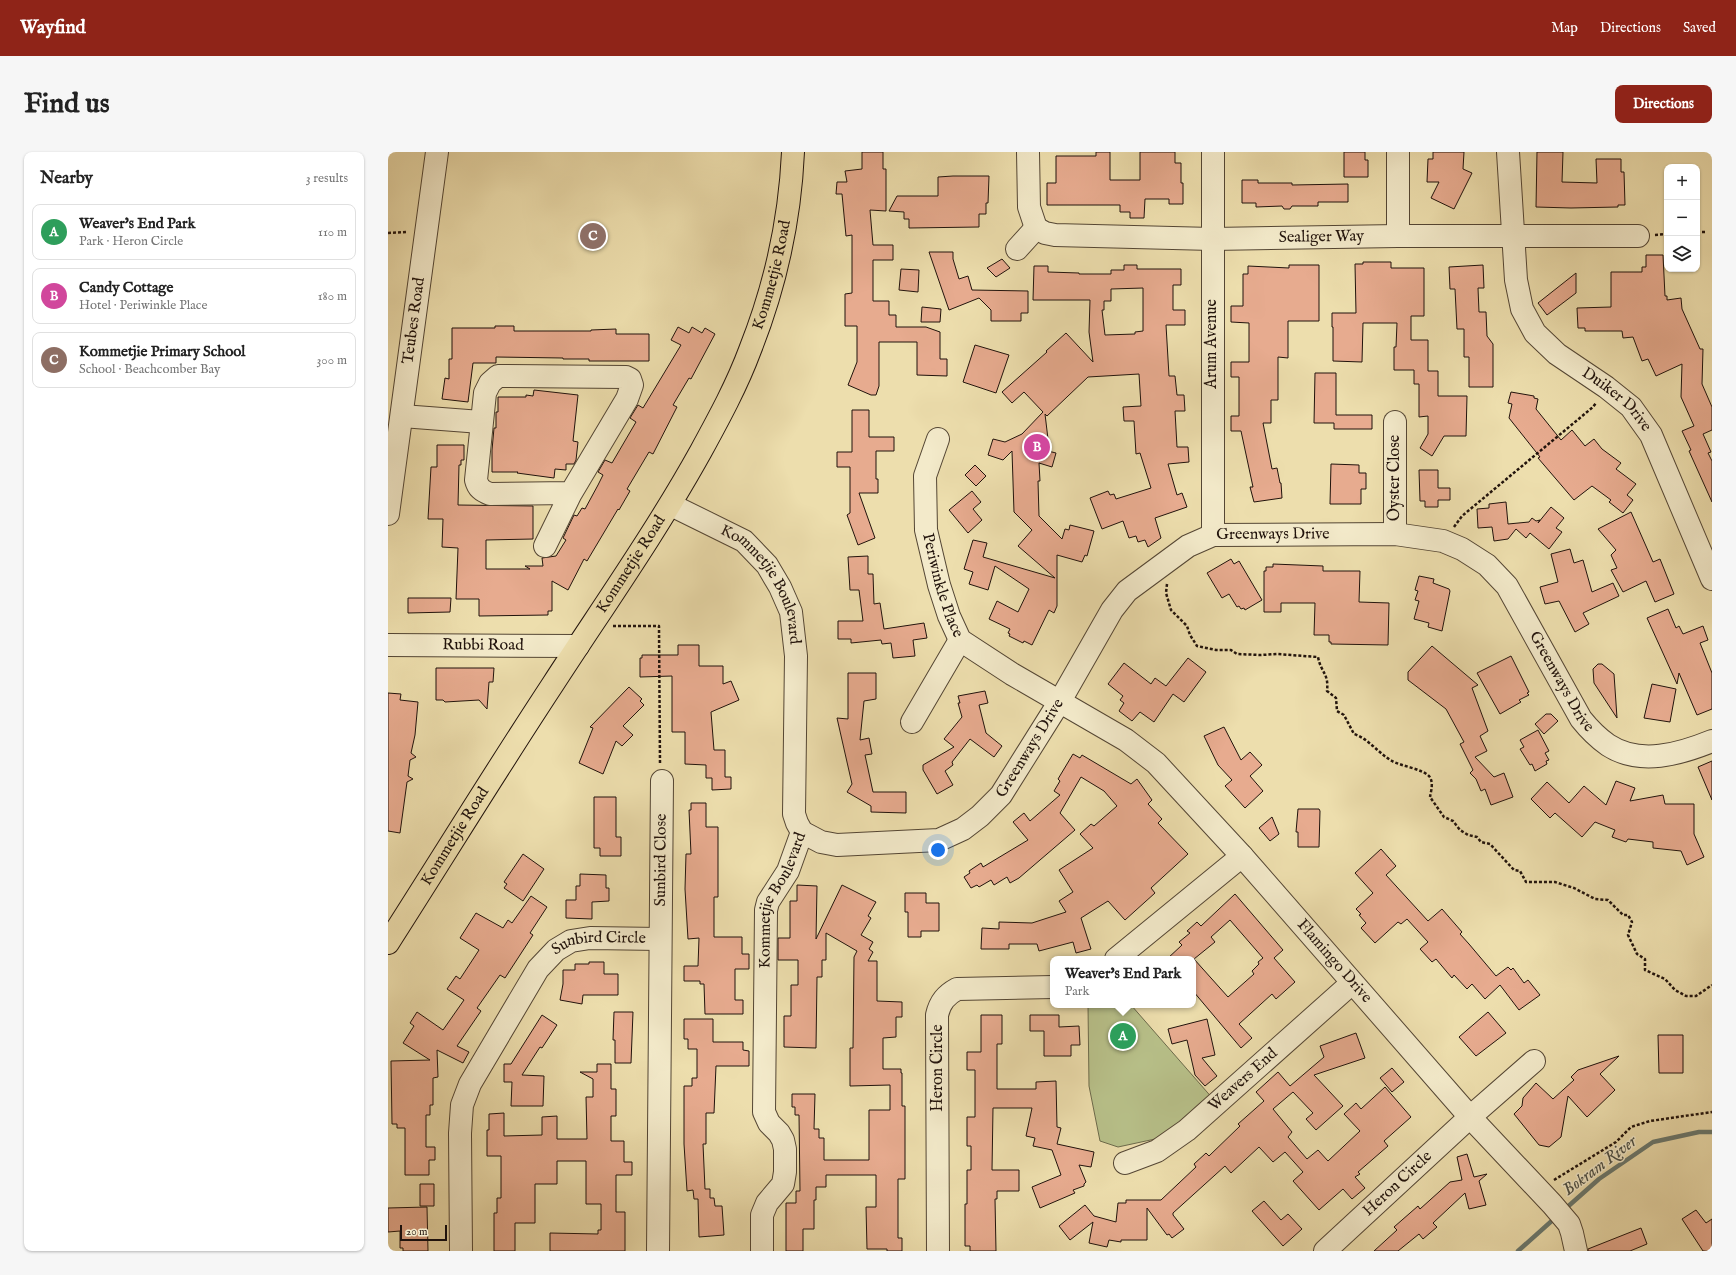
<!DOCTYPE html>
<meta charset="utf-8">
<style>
:root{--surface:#fff;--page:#f6f6f6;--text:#222;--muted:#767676;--line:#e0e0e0;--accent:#8f2418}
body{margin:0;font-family:"IM FELL English",serif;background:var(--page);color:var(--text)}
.controls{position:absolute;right:12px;top:12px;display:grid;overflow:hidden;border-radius:8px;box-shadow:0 1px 3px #0004}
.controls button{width:36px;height:36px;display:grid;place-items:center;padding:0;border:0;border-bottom:1px solid var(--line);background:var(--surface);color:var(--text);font:20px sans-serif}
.scale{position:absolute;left:12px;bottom:10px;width:47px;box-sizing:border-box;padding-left:4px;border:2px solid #21130c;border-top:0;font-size:11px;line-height:14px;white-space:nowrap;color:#21130c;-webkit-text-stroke:3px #f3eaca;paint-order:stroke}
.you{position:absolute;left:550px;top:698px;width:14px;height:14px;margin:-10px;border:3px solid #fff;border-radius:50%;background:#1a73e8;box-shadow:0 0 0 6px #1a73e833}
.badge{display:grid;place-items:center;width:26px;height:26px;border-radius:50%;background:var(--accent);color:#fff;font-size:13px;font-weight:700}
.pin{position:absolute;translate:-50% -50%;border:2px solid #fff;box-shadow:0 1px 4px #0006}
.popup{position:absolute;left:662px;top:804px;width:146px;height:52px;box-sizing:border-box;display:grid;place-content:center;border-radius:8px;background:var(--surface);filter:drop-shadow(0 1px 3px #0005);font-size:13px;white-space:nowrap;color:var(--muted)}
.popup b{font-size:15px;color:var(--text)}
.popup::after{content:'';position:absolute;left:50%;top:100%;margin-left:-8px;border:8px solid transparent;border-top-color:var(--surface)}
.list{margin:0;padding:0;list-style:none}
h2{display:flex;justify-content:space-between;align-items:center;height:52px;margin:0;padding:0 16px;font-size:17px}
h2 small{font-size:13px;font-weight:400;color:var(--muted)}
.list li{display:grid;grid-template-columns:26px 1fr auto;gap:12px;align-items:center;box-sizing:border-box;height:56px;margin:0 8px 8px;padding:0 8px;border:1px solid var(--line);border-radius:8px}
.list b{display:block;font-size:15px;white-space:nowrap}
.list p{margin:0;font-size:13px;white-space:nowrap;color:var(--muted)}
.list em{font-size:13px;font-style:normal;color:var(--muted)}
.icon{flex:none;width:22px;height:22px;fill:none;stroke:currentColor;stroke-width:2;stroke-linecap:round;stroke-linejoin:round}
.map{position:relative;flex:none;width:1324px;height:1099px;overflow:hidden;border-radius:8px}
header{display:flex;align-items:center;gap:24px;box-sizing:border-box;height:56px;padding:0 20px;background:var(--accent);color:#fff}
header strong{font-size:19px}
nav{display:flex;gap:22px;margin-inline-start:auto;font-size:14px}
.intro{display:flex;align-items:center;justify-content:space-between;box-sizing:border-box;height:96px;padding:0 24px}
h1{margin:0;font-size:28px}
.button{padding:10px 18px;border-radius:8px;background:var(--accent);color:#fff;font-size:14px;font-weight:700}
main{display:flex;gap:24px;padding:0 24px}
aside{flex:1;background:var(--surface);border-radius:8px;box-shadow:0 1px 3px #0004}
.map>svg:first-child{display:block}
</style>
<header>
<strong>Wayfind</strong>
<nav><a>Map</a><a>Directions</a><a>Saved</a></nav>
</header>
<div class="intro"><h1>Find us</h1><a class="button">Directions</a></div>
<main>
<aside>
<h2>Nearby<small>3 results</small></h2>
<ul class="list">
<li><span class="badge" style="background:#2e9e5b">A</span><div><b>Weaver's End Park</b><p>Park · Heron Circle</p></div><em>110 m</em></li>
<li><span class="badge" style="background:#d1479c">B</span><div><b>Candy Cottage</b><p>Hotel · Periwinkle Place</p></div><em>180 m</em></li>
<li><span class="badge" style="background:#8d6e63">C</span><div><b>Kommetjie Primary School</b><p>School · Beachcomber Bay</p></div><em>300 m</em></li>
</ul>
</aside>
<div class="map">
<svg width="1324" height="1099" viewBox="0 0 1324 1099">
<rect width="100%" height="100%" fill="#eddead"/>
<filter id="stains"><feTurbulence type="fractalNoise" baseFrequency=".005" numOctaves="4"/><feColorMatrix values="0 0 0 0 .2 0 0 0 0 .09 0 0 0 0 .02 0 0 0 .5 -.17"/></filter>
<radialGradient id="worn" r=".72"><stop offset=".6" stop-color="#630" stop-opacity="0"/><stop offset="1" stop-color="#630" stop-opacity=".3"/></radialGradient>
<path fill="#b8c18a" stroke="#6c6a4b" d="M700,853H743L826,948L781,984L730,995L712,989L701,934Z"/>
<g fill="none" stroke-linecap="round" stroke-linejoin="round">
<path stroke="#6a786e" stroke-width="4.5" d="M1176,1058L1211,1027L1265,990L1311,980H1324
M1130,1099L1167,1066"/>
</g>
<path fill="#e7ab8f" stroke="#21130c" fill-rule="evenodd" d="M474,0H495V17H498V59L482,58L485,93H505V108H485V149H501V163H508V175H538L552,180V207H559V224L529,223V190H491V234L488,243H483L460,233L469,210V174H457V142L464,141V83L458,84L454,42H448L449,30H459L457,19L474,17Z
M708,0H722V28H752V0H787V11H793V31H795V52H781V47H757L756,66H742V60H732V53H659V31H668V4H708Z
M956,0H977V8H980V25H956Z
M1045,0H1076L1075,17L1084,21L1066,57L1043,46L1051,30H1039L1040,7H1045Z
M1149,0H1175L1174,30L1209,31L1208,7H1233V20H1236L1237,53H1230V55L1183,56L1148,55Z
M565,24H601L600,51H598V62H591V75L521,76V67H516V60L501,59L509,44H550V25Z
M854,28H870V31H904V33L960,32V50H930V54H904L902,57H896L894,54L868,55V51H854Z
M541,100H565V107L571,127L580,124L584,138L640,139V161H633V169H603V158L591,146L561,158Z
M1258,103H1275L1277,144H1279V148L1293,146L1294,157L1312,197H1315L1314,232L1324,255V278L1315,282L1323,300L1320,301L1324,309V350L1301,299L1303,298L1294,279L1306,274L1293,245L1294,212L1268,224L1260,207L1254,209L1245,185L1235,186L1234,179H1197V176H1190L1189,156L1223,155V120H1254V115H1258Z
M614,107L622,116L608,125L599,116Z
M975,110H1003V116H1036V164H1023V188H1040V219H1050V244H1079L1078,284H1056L1044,304L1032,296L1040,282V264L1031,265V232H1026V218H1006V195H1008L1009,171H975L974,210L945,209V175H944V161H968L967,112H975Z
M736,113H749V117H793V133H785V158H797V173H778L781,224H787L789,243H796L797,259H787L789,295H800L801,310L780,312L789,343L794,341L799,355L767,366L773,386L760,395L757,388L750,390L748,384L741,386L735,369L714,377L702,346L720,339L722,343L726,342L728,347L763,336L752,301L748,302L746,269H736L735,255L753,254L751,222L700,225L659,264L657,262L660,287L663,290L656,298L668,301L664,315L651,311L652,329H650L651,364L674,387L677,377L681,378L682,373L706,379L699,404L697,403L694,410L669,403V454L666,461L661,458L644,493L636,489L635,491L621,484L622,482L620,481L622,477L601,467L609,449L630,460L641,437L607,414L600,438L581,432L585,420L576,417L585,388L599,391L595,405L667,426L630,394L644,378L626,360L624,299L615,308L600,303L605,287L617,290L634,282L655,260L636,240L624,251L614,240L659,200L658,199L678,181L705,210L701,180L702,148H645L646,114H660V120L691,121V122H723V118H736ZM755,136V179L747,180V182L717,183L714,158H716V149H723V137Z
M901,113H931V169H900V206L890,205V248H883V271H875L884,317L889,316L892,331H893L894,346L866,350L862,335H865L853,279H843V264H851V225H843V210H861V171L843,170V154H855V122H860V114L901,116Z
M1095,113L1096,136H1090L1091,160H1098L1099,184L1105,192V235H1081V205H1076V177H1069L1067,137H1062L1061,115Z
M513,117L531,118L530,140L511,138Z
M1188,121V141L1159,163L1150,151Z
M534,155L553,157L552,170H533Z
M107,174H126V179H203V178L228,177V182H261V209H201V207H175V206L108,205V211H85L80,250L54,247L57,226L61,227V207H64V176H107Z
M290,175L301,181L304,175L314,181L317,176L327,182L303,227L301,226L285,253L289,255L265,302L261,300L239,337L242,339L231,358L230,357L199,409L196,407L180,438L164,429V459H160V463L91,464V447H68L70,396L54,395L55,367H40L43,315H49V293H76V308H73V313H71L70,353L145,354V387L98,388V417H142L137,414H155L154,406L168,404L178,388L175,386L186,363L189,364L194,356L197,357L210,333L215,323L210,320L217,308L224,311L248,270L242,266L250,253L255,256L293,193L283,188Z
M587,193L621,203L608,241L575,230Z
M927,221H948V263H984V277H946V271H926Z
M146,238L190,243L185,289L190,290L188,308L186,312H178V318L167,317L166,326L129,321L130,320H104V298L106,276H108V260H110V245H138V243L145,244Z
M1123,240L1146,244V246L1150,247L1148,257L1173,288L1184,278L1197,294L1206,287L1214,297L1233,311L1228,317L1248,332L1239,343L1245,348L1235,361L1221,350L1223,348L1204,334L1186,348L1150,306L1152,305L1121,266L1124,252L1120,251Z
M464,258H481V285H506V299H488V327H490V341H471L487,386L470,393L459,363L462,361V315H449V300H464Z
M943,312L971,313V321H978V337H973V352H942Z
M587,313L598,324L588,334L577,323Z
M1031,318H1050V336H1062V348H1050V355H1037V349H1032Z
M584,339L593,350L585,357L594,368L580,381L561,358Z
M1118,350L1120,372L1141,370L1144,366L1148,369L1152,368L1150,371L1163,355L1176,366L1168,376L1174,380L1161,397L1142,381L1138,386L1128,377L1120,387L1106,389L1104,375L1090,376L1089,357L1101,356V352Z
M1243,360L1265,410L1272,407L1286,442L1267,450L1258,429L1235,440L1223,418L1229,416L1223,403L1228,398L1210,377Z
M1182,397L1186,411L1195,408L1204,440L1225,431L1231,444L1195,461L1201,472L1187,480L1171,449L1157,452L1152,435L1170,430L1163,402Z
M480,404V422H485L486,452L492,451L496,477L536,471L539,486L525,488L527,504L505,506L503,491L494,492L493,488L463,491V487H450V469H475L471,438H462L460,405Z
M843,407L846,412L851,409L874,448L857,458L856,456L853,457L851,454L849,455L841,442L834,446L819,421Z
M885,412L935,414V419H972L971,450L1001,451L1000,493L943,492V490H941V483H926L927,451H893V460H876V419H878V415H885Z
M1031,424L1046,427L1045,431L1061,437L1062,439L1054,479L1040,475L1041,471L1026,467L1031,449L1027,448L1030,439L1027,438Z
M20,446H63L62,460L20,461Z
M1280,457L1288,476L1291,474L1295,482L1315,474L1320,488L1312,491L1324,521V557L1309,563L1291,521L1289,532L1259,466Z
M290,493H311V514H335V532L343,529L351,548L323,560L326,598H337V625H343V637L324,638V626H318V613L297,612V580H284V524L252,525V506H254V503H290Z
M1044,494L1090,533L1084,536L1100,579L1092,584L1099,599L1087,605L1106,625L1116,621L1125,645L1103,653L1097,637L1093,639L1088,627L1082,621L1085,618L1072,592L1076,590L1058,557L1020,528V520Z
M1123,504L1141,540L1139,541L1141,543L1131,548L1133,550L1112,562L1089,521Z
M800,506L818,520L796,550L785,542L766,570L752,560L744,569L731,559L736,551L732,548L735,544L720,532L736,511L763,532L767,526L778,534Z
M1210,512H1214L1226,522L1229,566L1206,531L1205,517Z
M48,516H106L105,530H101L99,557L91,548L57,550L55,548H48Z
M460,521H488V547L476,549L472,588L481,586L484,602L477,603L485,640H518V661L483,660V654L459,640L464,632L449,566L460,567Z
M1264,532L1288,537L1282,570L1256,566Z
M241,535L254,547L252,549L256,553L235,574L245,583L234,594L228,589L215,622L191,611L205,576L202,575Z
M597,539L600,551L591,553L598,581L614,594L606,605L582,587L564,610L565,613L557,619L565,633L549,642L535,618V613L566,595L556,587L574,565L570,551H572L570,544Z
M0,541L13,542L12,548L30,550L27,583L23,601L28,605L22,608L20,624L25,627L19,630L12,681L0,679Z
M1158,562H1163L1170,569L1156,582L1147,572Z
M836,575L853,608L862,600L874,613L862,624L875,639L857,656L837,634L844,628L830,613L816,584Z
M1150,578L1161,599L1157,601L1161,608L1158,609L1159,612L1147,619L1144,612L1142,613L1132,597L1136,595L1132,588Z
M685,602L692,606L694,603L743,632L749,627L764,648L760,652L774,667L770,671L800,702L763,736L767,741L737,768L720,749L693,766L703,797L688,801L685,790L651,799L649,792H621V797H593L594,776L611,777V770L644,771L678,760L671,749L685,740L671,718L705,696L692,682L703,672L706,674L729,654L716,639L693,625L672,661L687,678L631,726L622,731L619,725L606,733L603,728L591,735L589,733L583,736L576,725L582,721L581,719L593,711L595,715L640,688L625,670L636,661L642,669L672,643L666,639L672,629L670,627Z
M1324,609V648L1310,615Z
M1228,629L1247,636L1242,649L1275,643L1277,652H1306V682L1316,705L1299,713L1293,699L1265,696V690L1240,687L1238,690L1224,685L1227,678L1207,670L1194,685L1167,661L1162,666L1143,647L1159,630L1181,651L1196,634L1218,653Z
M206,645H228V685H233V704H212V696H206Z
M303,651H318V675H330V745H326V785H354V802H361V817H347V848H355V862H317L316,832H312V829H296V814H310L311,786L300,787L297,737L298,702H303L301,658H303Z
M910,657H931L932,659L931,695H910V680H908Z
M884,665L891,682L882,689L871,676Z
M993,697L1008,714L998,723L1040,769L1054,757L1074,780L1072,782L1081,792L1108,824L1120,815L1123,818L1125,816L1136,831L1140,828L1152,843L1131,858L1112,833L1097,847L1084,832L1079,837L1066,823L1064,826L1048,807L1044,810L1032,797L1040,790L1019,767L1013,772L1010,770L987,791L973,776L978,771L971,763L973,762L968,757L985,741L967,721Z
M135,702L156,717L135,749L116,736L119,732L116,730Z
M192,722L218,723V736H221V749L204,750V767L178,766V748H188V734H192Z
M409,733L429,734L428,787L454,733L488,750L480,764L483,766L473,783L485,790L481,797L485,800L480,809H489V849L514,850V865H508V885L495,886V917H513V921H514V954H517V1027H510V1086H514V1099H499V1097H479L478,1055H488V1023H438V1035H428V1048H426V1077H415V1099H398V1051H408V1039H412L411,963H407V955H404V942H427L426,977H431V986H436V1008H481V958H502V933L462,934V896H465L466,805L469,799L438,781V808H434V825H429L428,896L396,895V864H403V833H410V808H390V786H402V749H409Z
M517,741H538V751H551V779H533V785H520V760H517Z
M847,742L895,798L886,806L907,830L888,847L884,842L851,872L864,886L853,896L805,839V807H779L794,793L791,790L802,781L799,779L809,770L813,774ZM842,768L875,806L870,810L871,812L864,819L866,822L840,845L806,807L827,790L823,785Z
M143,744L159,755L142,781L145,783L117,826L112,823L89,856L93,859L69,894L81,900L75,911L49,898L50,925L45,926V953H42V963H38V995H47V1008H41V1023H17V976H9V972H4L3,909L42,908L15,891L26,874L22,871L29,860L55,878L76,848L59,837L68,824L72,827L91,798L72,786L88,761L115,776L120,768L124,771Z
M201,810H216V822H230V843H195L194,852L172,848L175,832V818H187V812H201Z
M226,860H245L243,911H227V888H225Z
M1100,860L1118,881L1088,904L1071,885Z
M154,863L169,873L154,896L152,895L134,923L156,924L155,954H123L124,930H116V912H123Z
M593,863H614V892H609V937H648V930L668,929L669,975L673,976L669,992L706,1000L703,1015L691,1013L698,1030L696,1032V1034L685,1038L687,1041L652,1056L644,1035L673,1023L664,998L645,994L647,986L638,984L644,956H605L604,1018H631V1039H609V1047H607L608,1099H582V1094H577V1052H579V1018H583V994H579V965H587V918H579V900H593Z
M642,863H671V875L691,874L692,893H683V904H656V879H642Z
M296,867H325V890H355V898L361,899V914H328L326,961H318V992H315L317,1037H322V1046H326L327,1054H334L336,1083L311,1085L310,1047H306L305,1038L299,1039L296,992V934H304V926H309V897H300V887H296Z
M819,867L827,903L814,906L829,924L817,934L807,923L799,888L784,892L780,877Z
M968,881L977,906L926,923L955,954L928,978L918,967L925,961L905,940L885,957L904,980L900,985L919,1007L930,998L940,1009L972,979L956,962L968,951L973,957L997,935L1023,965L996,989L1000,994L970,1020L972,1022L967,1025L977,1036L964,1047L955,1037L931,1058L905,1029L915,1020L897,1000L885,1010L871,995L843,1021L837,1014L785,1061V1063L796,1077L784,1086L781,1082L779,1083L759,1056V1088H733V1090L721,1088L719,1095L701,1091L705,1070L682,1088L671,1074L697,1053L706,1064L728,1070L730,1051H738V1048H773L808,1015L806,1012L818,1001L821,1004L852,974L850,972L876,949L868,940L890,920L902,934L936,905L932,894Z
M1270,883H1295V921H1271Z
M1231,904L1212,922L1227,938L1199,965L1180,944L1173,985L1161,995L1151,993L1126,962L1134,954L1135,946L1148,931L1165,947L1186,928L1183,925L1190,918Z
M209,912H223V937H228V964H223V989H236V1010H244V1023H228V1060H237V1099H162V1081L210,1082V1078H213V1052H198V1009H169V1032H147V1071H127V1099H106V1061H109V1046H113V1004H99V978H101V962L116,961V984L154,983V965L169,964V987H199L198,945H205V927L192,920H209Z
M1004,916L1016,930L1004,940L992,926Z
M1079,1002L1086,1025L1099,1022L1091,1029L1098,1053L1081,1057L1077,1041L1045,1071L1049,1075L1035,1087L1031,1082L1010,1099H986L1009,1078L1006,1075L1030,1054L1032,1057L1062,1030L1074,1028L1069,1005Z
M32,1032H46V1054H32Z
M876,1049L893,1068L900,1062L914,1077L895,1094L864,1059Z
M39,1055L40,1099H15V1096H12V1079L0,1080V1056Z
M1308,1058L1318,1071L1324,1067V1099H1315L1294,1067Z
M1253,1076L1259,1092L1242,1099H1200V1097Z"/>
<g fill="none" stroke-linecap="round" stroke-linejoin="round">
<g stroke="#544634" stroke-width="24">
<g id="minor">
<path d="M640,0L641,55L648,76"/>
<path id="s1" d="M1120,0L1128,128L1134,157L1147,181L1169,202L1218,235L1243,255L1263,283L1324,427"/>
<path id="s2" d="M648,76L657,81L667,83L824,87L1010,84H1250"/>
<path d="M1010,84V0"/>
<path d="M629,97L648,76"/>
<path d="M14,264L93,270"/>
<path d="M1007,270V382"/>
<path id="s3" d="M550,287L537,324L538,378L551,433L561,464L572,488L624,522L738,588L768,611L854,704L1082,965L1164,1052L1181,1072L1184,1081L1188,1099"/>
<path id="s4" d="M283,353L356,389L379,413L392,435L403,460L408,504L406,662L409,671L414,680L433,690L449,693L551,688L575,677L592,664L613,643L672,549L724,458L739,439L800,394L825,383L1007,382L1055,389L1074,397L1099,413L1119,434L1193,567C1201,577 1210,586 1220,593C1252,614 1292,602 1324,589"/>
<path id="s5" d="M0,362L49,0"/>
<path d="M825,383V0"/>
<path d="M157,394L183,341L239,247L244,233L242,227L238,225L110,224L102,231L97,241L88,328C90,336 94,339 102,342L183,341"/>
<path id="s6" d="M0,493L190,494"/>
<path d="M524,570L572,488"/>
<path d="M728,807L854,704"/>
<path id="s7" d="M737,1011L769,999L799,978L964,831"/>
<path id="s8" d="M73,1099L72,981L74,953L82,932L150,817L168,798L183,789L202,786L272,787"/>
<path id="s9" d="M270,1099L274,629"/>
<path id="s10" d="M374,1099V1063L379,1051L395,1032L397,1020V997L395,988L391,981L381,971L376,960L378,758L380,750L400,719L414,680"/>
<path d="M550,1099L549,863C552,850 558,843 569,837L665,835"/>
<path id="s11" d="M937,1099L1082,965L1146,909"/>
</g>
</g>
<g stroke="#21130c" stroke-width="24">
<g id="major">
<path id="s12" d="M0,791C55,705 109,617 165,532C215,455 268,380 313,299C331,266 349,233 362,198C387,135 402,67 405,0"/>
</g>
</g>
<path stroke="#21130c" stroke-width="2.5" stroke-dasharray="3 2" stroke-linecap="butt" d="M1309,80H1317
M0,81L19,80
M1267,83L1279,82
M1066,375L1074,364L1205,255L1208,251
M779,432L778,441L783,458L799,474L802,483L809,494L828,498H843L849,502L873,503L889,502L930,505C933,521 941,521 939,539L948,546L949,559L956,563L966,582C981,587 990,601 1004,609C1013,614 1034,617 1041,624C1046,630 1043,639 1042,645L1056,665L1065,669L1072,678L1080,683L1089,685L1093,690L1102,692L1126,718L1132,719L1138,730H1167L1186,736L1207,747L1220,748L1235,763H1240L1244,770L1240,783L1249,802L1257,807V818L1277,827L1287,838L1298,844H1308L1324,833
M225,474H271L272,612
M1166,1028L1228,990L1243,975L1262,969L1324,960"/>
<use href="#minor" stroke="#f3eaca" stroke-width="22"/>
<use href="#major" stroke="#eddead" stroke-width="22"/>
</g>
<g text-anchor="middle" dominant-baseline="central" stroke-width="3" stroke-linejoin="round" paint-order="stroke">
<g font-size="16" fill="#21130c" stroke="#f3eaca">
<text stroke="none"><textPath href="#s2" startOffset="287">Sealiger Way</textPath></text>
<text stroke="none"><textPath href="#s12" startOffset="774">Kommetjie Road</textPath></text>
<text stroke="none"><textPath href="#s5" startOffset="195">Teubes Road</textPath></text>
<text transform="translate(824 192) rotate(-90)">Arum Avenue</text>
<text stroke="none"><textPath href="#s1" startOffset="291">Duiker Drive</textPath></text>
<text transform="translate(1007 326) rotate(-90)">Oyster Close</text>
<text stroke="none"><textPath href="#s4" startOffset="1010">Greenways Drive</textPath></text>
<text stroke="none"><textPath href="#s12" startOffset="450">Kommetjie Road</textPath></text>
<text stroke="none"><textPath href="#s3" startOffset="151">Periwinkle Place</textPath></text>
<text stroke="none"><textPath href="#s4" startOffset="128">Kommetjie Boulevard</textPath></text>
<text stroke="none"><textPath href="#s6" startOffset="95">Rubbi Road</textPath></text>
<text stroke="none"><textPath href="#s4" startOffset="1370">Greenways Drive</textPath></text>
<text stroke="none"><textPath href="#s4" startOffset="662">Greenways Drive</textPath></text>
<text stroke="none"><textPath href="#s12" startOffset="126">Kommetjie Road</textPath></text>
<text stroke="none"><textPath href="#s9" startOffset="391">Sunbird Close</textPath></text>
<text stroke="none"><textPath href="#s10" startOffset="368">Kommetjie Boulevard</textPath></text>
<text stroke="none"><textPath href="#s8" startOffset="373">Sunbird Circle</textPath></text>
<text stroke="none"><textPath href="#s3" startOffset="707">Flamingo Drive</textPath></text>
<text transform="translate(550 916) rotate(-90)">Heron Circle</text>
<text stroke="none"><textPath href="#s7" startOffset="146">Weavers End</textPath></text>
<text stroke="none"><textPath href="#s11" startOffset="99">Heron Circle</textPath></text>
</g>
<g font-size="17" font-style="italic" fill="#4b4e45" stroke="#f3eaca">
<text transform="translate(1212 1014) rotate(-37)">Bokram River</text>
</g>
</g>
<rect width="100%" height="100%" filter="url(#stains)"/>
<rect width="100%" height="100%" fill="url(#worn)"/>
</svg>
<div class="controls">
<button>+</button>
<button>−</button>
<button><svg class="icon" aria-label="layers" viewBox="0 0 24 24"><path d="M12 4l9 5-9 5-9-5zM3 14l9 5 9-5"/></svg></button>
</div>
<div class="scale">20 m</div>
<div class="you"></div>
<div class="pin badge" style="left:735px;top:884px;background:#2e9e5b">A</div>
<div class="popup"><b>Weaver's End Park</b>Park</div>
<div class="pin badge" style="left:649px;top:295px;background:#d1479c">B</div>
<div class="pin badge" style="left:205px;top:84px;background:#8d6e63">C</div>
</div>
</main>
